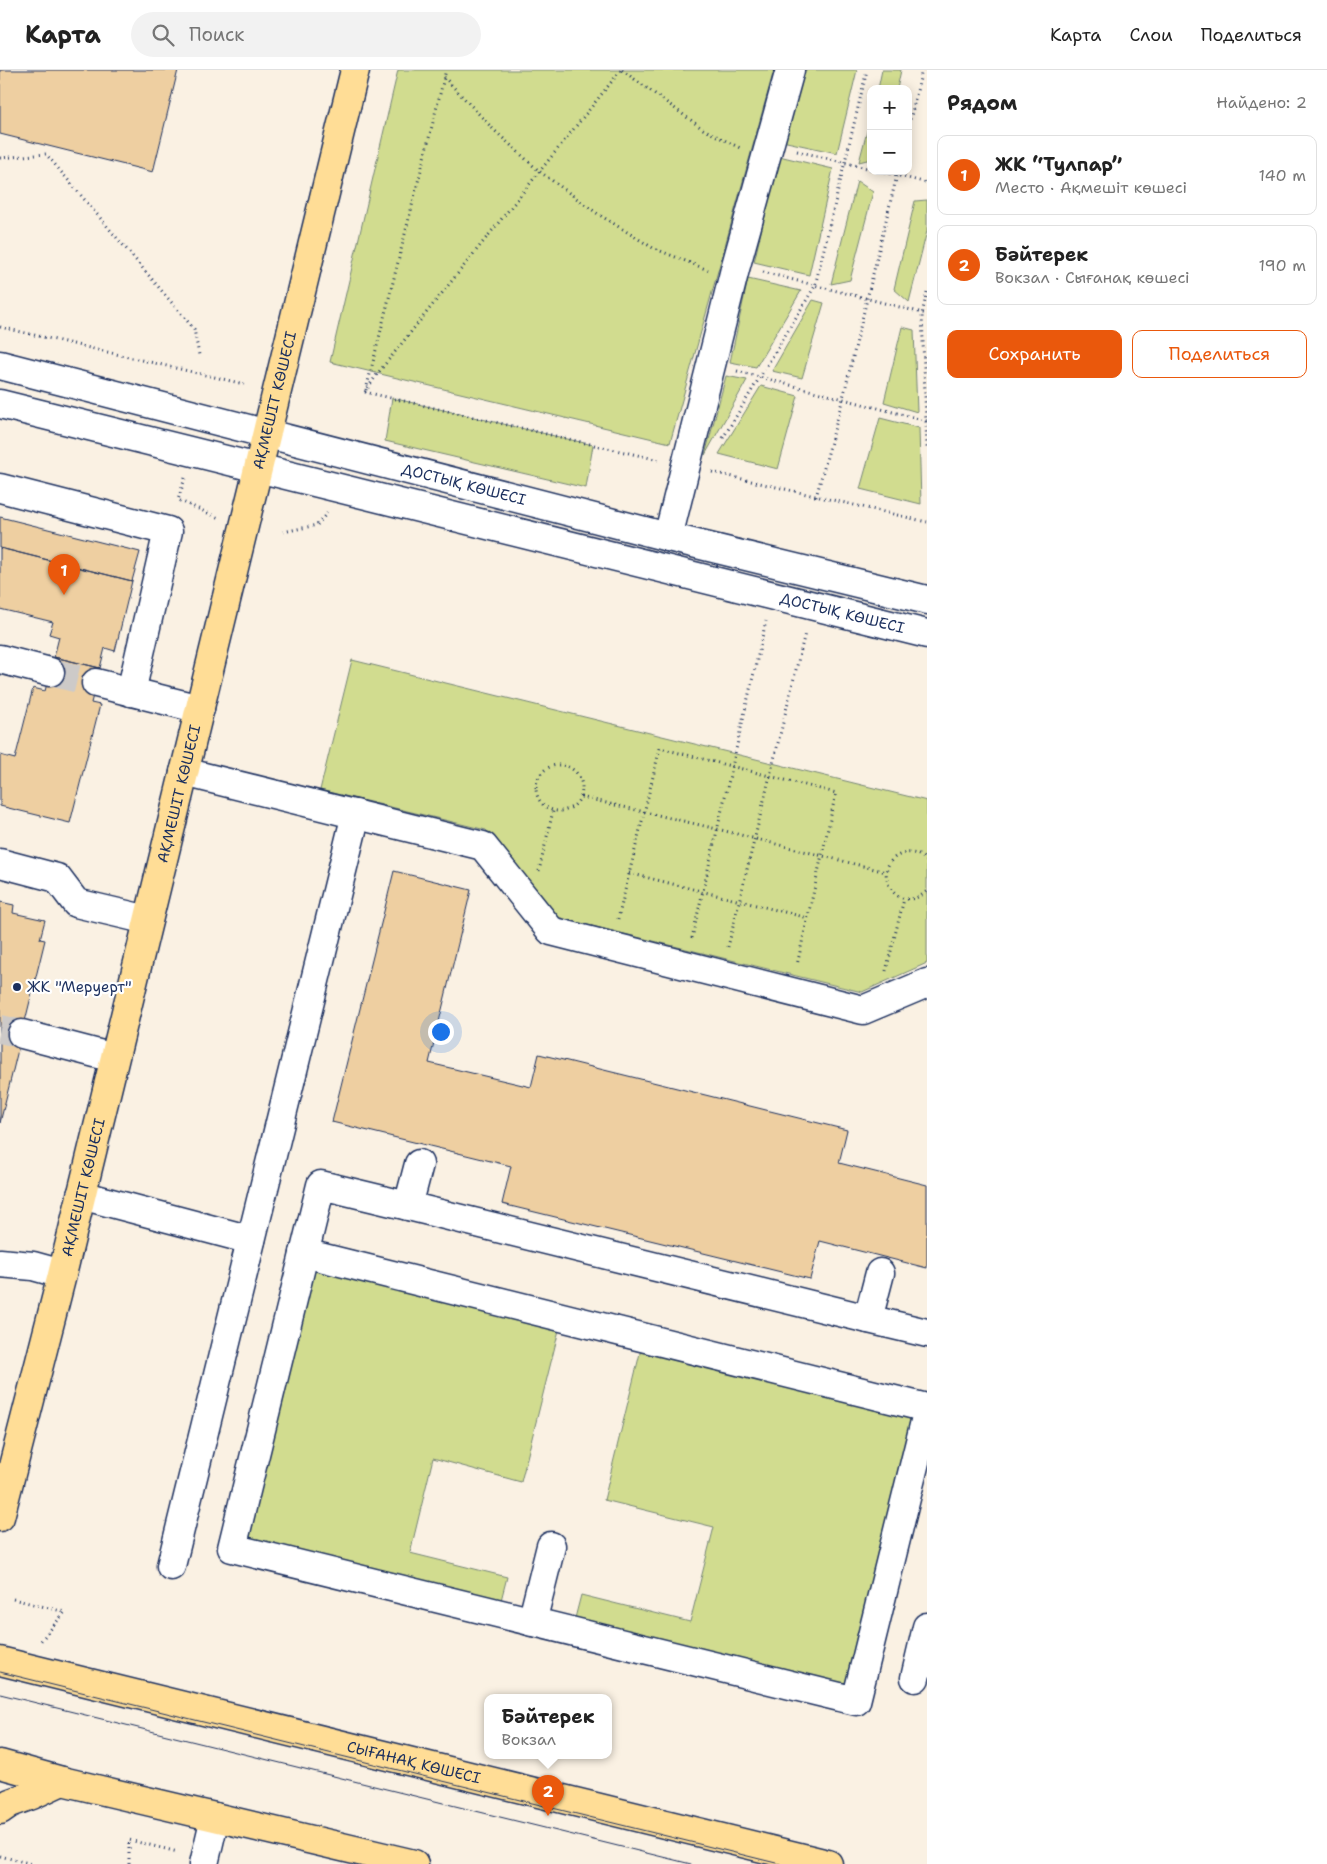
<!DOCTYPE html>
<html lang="ru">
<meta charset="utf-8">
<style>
:root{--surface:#fff;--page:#f2f2f2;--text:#222;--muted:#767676;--line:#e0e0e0;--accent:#ea580c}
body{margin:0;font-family:"Shantell Sans",sans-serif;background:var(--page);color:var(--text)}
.controls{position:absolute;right:15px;top:15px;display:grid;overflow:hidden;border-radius:10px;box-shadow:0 2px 12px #0003}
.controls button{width:45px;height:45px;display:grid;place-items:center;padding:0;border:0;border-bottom:1px solid var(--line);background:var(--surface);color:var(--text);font:25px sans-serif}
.you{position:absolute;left:440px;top:961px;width:18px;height:18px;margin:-12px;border:4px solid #fff;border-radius:50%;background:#1a73e8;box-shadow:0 0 0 8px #1a73e833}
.badge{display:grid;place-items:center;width:32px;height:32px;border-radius:50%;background:var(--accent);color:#fff;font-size:16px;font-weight:700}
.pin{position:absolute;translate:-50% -41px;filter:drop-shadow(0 1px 2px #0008)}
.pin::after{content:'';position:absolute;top:26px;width:18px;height:15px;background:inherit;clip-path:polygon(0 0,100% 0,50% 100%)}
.popup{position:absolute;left:484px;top:1624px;width:128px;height:65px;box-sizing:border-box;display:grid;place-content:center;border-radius:10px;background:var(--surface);filter:drop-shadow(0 1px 4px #0005);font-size:16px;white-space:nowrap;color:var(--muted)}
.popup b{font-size:19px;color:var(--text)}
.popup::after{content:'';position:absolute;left:50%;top:100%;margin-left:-10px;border:10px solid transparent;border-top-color:var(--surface)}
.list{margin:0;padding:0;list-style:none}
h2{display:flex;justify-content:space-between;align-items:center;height:65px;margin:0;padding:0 20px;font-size:21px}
h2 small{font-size:16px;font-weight:400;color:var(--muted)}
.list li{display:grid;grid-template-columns:32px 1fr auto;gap:15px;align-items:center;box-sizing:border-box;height:80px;margin:0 10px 10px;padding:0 10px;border:1px solid var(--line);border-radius:10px}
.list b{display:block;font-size:19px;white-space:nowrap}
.list p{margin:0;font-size:16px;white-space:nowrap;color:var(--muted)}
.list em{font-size:16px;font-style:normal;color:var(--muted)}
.actions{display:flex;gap:10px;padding:15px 20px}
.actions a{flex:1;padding:11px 0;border:1px solid var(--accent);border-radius:10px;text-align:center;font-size:18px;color:var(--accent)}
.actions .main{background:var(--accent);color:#fff}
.icon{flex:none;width:28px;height:28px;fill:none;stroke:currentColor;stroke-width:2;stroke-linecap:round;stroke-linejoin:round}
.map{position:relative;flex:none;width:927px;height:1794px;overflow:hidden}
header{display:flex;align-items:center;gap:30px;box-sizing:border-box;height:70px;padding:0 25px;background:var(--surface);border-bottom:1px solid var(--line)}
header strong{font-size:24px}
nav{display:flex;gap:28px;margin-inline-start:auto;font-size:18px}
.search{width:350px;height:45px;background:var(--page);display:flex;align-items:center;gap:12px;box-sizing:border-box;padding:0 18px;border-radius:28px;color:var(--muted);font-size:19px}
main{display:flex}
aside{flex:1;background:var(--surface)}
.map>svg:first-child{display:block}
</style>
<header>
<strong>Карта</strong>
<div class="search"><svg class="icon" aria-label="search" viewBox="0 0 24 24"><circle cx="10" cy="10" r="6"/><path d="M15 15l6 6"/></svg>Поиск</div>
<nav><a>Карта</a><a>Слои</a><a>Поделиться</a></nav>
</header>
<main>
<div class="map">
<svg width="927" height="1794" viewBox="0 0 927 1794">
<rect width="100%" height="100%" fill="#faf1e3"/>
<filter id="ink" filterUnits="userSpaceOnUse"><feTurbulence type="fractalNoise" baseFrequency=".02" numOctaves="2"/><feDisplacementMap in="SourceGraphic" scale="10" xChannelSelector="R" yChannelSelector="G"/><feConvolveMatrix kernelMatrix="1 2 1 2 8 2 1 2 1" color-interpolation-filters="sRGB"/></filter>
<g filter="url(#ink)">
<path fill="#d1dc8f" stroke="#768676" d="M398,0H774L670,373L330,292Z
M798,0H857L837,83L782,71Z
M882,0H901L897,19H878Z
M871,46V89L859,92Z
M779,86L833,99L809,205L754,192Z
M857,111L873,122L850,210L831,214Z
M927,130V161L909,232L894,219L915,131Z
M748,209L801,221L756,297L730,292Z
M813,230L824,233L802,308L772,301Z
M902,257L914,260L917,342L884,332Z
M726,306L747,310L705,385Z
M761,316L798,326L778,399L719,384Z
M392,328L593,375L586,418L385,371Z
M880,348L919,358L921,434L860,419Z
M352,590L927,731V893L862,922L559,848L486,760L320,720Z
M308,1199L559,1260L521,1412L433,1388L410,1483L507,1507L499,1538L240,1475Z
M641,1279L913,1346L845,1622L573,1556L581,1525L690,1552L714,1457L604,1430Z"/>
<path fill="#eecfa1" stroke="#1b2f5e" d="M0,0H178L153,102L0,64Z
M0,447L140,482L132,511L0,478Z
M0,478L132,511L115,581L105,578L100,598L54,587L59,567L49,564L53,552L0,539Z
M54,587L100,598L91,633L100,635L70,753L0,736V685L15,689L33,618L45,621Z
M394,801L471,820L429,993L531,1017L539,984L847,1060L839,1093L927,1115V1198L820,1171L810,1209L502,1134L511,1096L332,1052Z
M0,832L14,835L13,843L45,850L40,869L45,870L0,1053Z"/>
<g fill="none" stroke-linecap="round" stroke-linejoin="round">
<path stroke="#cdcac8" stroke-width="28" stroke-dasharray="28 14" stroke-linecap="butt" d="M50,602L96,613
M0,959L22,964"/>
<g stroke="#1b2f5e" stroke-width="31">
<g id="minor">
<path id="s1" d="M0,295L668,467L927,530"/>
<path id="s2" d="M0,334L927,564"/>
<path d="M0,418L168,461L131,622"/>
<path d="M668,467L735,199L790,0"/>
<path d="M0,589L50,602"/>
<path d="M96,613L200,639"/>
<path d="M184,702L483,776L551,861L863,940L927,913"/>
<path d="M0,793L57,808L76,833L148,850"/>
<path d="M22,964L114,988"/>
<path d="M419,1094L408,1136L321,1115L232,1478L856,1631L927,1343"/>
<path d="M81,1125L251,1170"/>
<path d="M408,1136L868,1249"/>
<path d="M304,1183L927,1338"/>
<path d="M0,1193L33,1196L62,1204"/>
<path d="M880,1203L868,1249L927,1263"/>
<path d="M171,1496L356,744"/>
<path d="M532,1552L551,1476"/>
<path d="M915,1608L927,1557"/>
<path d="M204,1794L215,1747"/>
</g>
</g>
<g stroke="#1b2f5e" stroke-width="31">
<g id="major">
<path id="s3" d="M0,1447L61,1209L355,0"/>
<path id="s4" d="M0,1591L828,1794"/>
<path d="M0,1694L62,1711L414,1794"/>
<path d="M0,1740L10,1733L32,1725L62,1711"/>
</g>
</g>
<path stroke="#1b2f5e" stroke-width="3" stroke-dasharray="1 4" stroke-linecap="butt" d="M622,0L703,59L740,78
M444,7L494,60L539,101L598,144L653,178L708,200
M908,59L922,0
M797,81L871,99
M0,88L46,84L194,259L199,285
M880,101L927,113
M763,202L927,244
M927,222L922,244L927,379
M0,257L244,314
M737,301L927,351
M366,320L446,0
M365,322L659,390
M365,322L378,303L621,0
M723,368L815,216L867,0
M712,402L927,452
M185,408L178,430L219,448
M816,427L843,328L898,101
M283,462L317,455L327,443
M536 718a23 23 0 1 1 46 0a23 23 0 1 1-46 0Z
M581,727L717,759L886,802
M927,791C920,784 912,781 902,784C868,795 895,849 927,821
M539,801L553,741
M629,803L808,848
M618,849L660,678L836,723L797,895
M692,868L766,551
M728,877L805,563
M886,901L904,829
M13,1529L65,1542L39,1573
M0,1786L32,1794
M129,1794V1770L178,1782"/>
<use href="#minor" stroke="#fff" stroke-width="28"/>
<use href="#major" stroke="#ffdd96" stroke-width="28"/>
<path stroke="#1b2f5e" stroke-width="1" d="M0,1602L780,1794
M0,1624L691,1794"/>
</g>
</g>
<circle fill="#1b2f5e" stroke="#fff" stroke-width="2" cx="17" cy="917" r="5"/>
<g text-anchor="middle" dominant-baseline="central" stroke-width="4.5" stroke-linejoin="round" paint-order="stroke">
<g font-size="15" fill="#1b2f5e" stroke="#fff">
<text stroke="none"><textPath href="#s3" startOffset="1150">АҚМЕШІТ КӨШЕСІ</textPath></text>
<text stroke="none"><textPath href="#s1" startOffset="479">ДОСТЫҚ КӨШЕСІ</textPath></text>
<text stroke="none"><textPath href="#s2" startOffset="868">ДОСТЫҚ КӨШЕСІ</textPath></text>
<text stroke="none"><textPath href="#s3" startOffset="745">АҚМЕШІТ КӨШЕСІ</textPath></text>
<text stroke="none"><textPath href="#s3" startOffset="340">АҚМЕШІТ КӨШЕСІ</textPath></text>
<text stroke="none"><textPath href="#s4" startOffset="426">СЫҒАНАҚ КӨШЕСІ</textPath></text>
</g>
<g font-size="15" fill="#1b2f5e" stroke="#fff" text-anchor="start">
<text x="27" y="917">ЖК "Меруерт"</text>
</g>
</g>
</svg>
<div class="controls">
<button>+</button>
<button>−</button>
</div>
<div class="you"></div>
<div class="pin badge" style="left:64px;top:525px">1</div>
<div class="pin badge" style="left:548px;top:1746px">2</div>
<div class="popup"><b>Бәйтерек</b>Вокзал</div>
</div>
<aside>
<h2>Рядом<small>Найдено: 2</small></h2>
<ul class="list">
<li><span class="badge">1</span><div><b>ЖК “Тулпар”</b><p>Место · Ақмешіт көшесі</p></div><em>140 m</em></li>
<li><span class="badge">2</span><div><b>Бәйтерек</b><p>Вокзал · Сығанақ көшесі</p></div><em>190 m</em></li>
</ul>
<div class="actions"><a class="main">Сохранить</a><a>Поделиться</a></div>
</aside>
</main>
